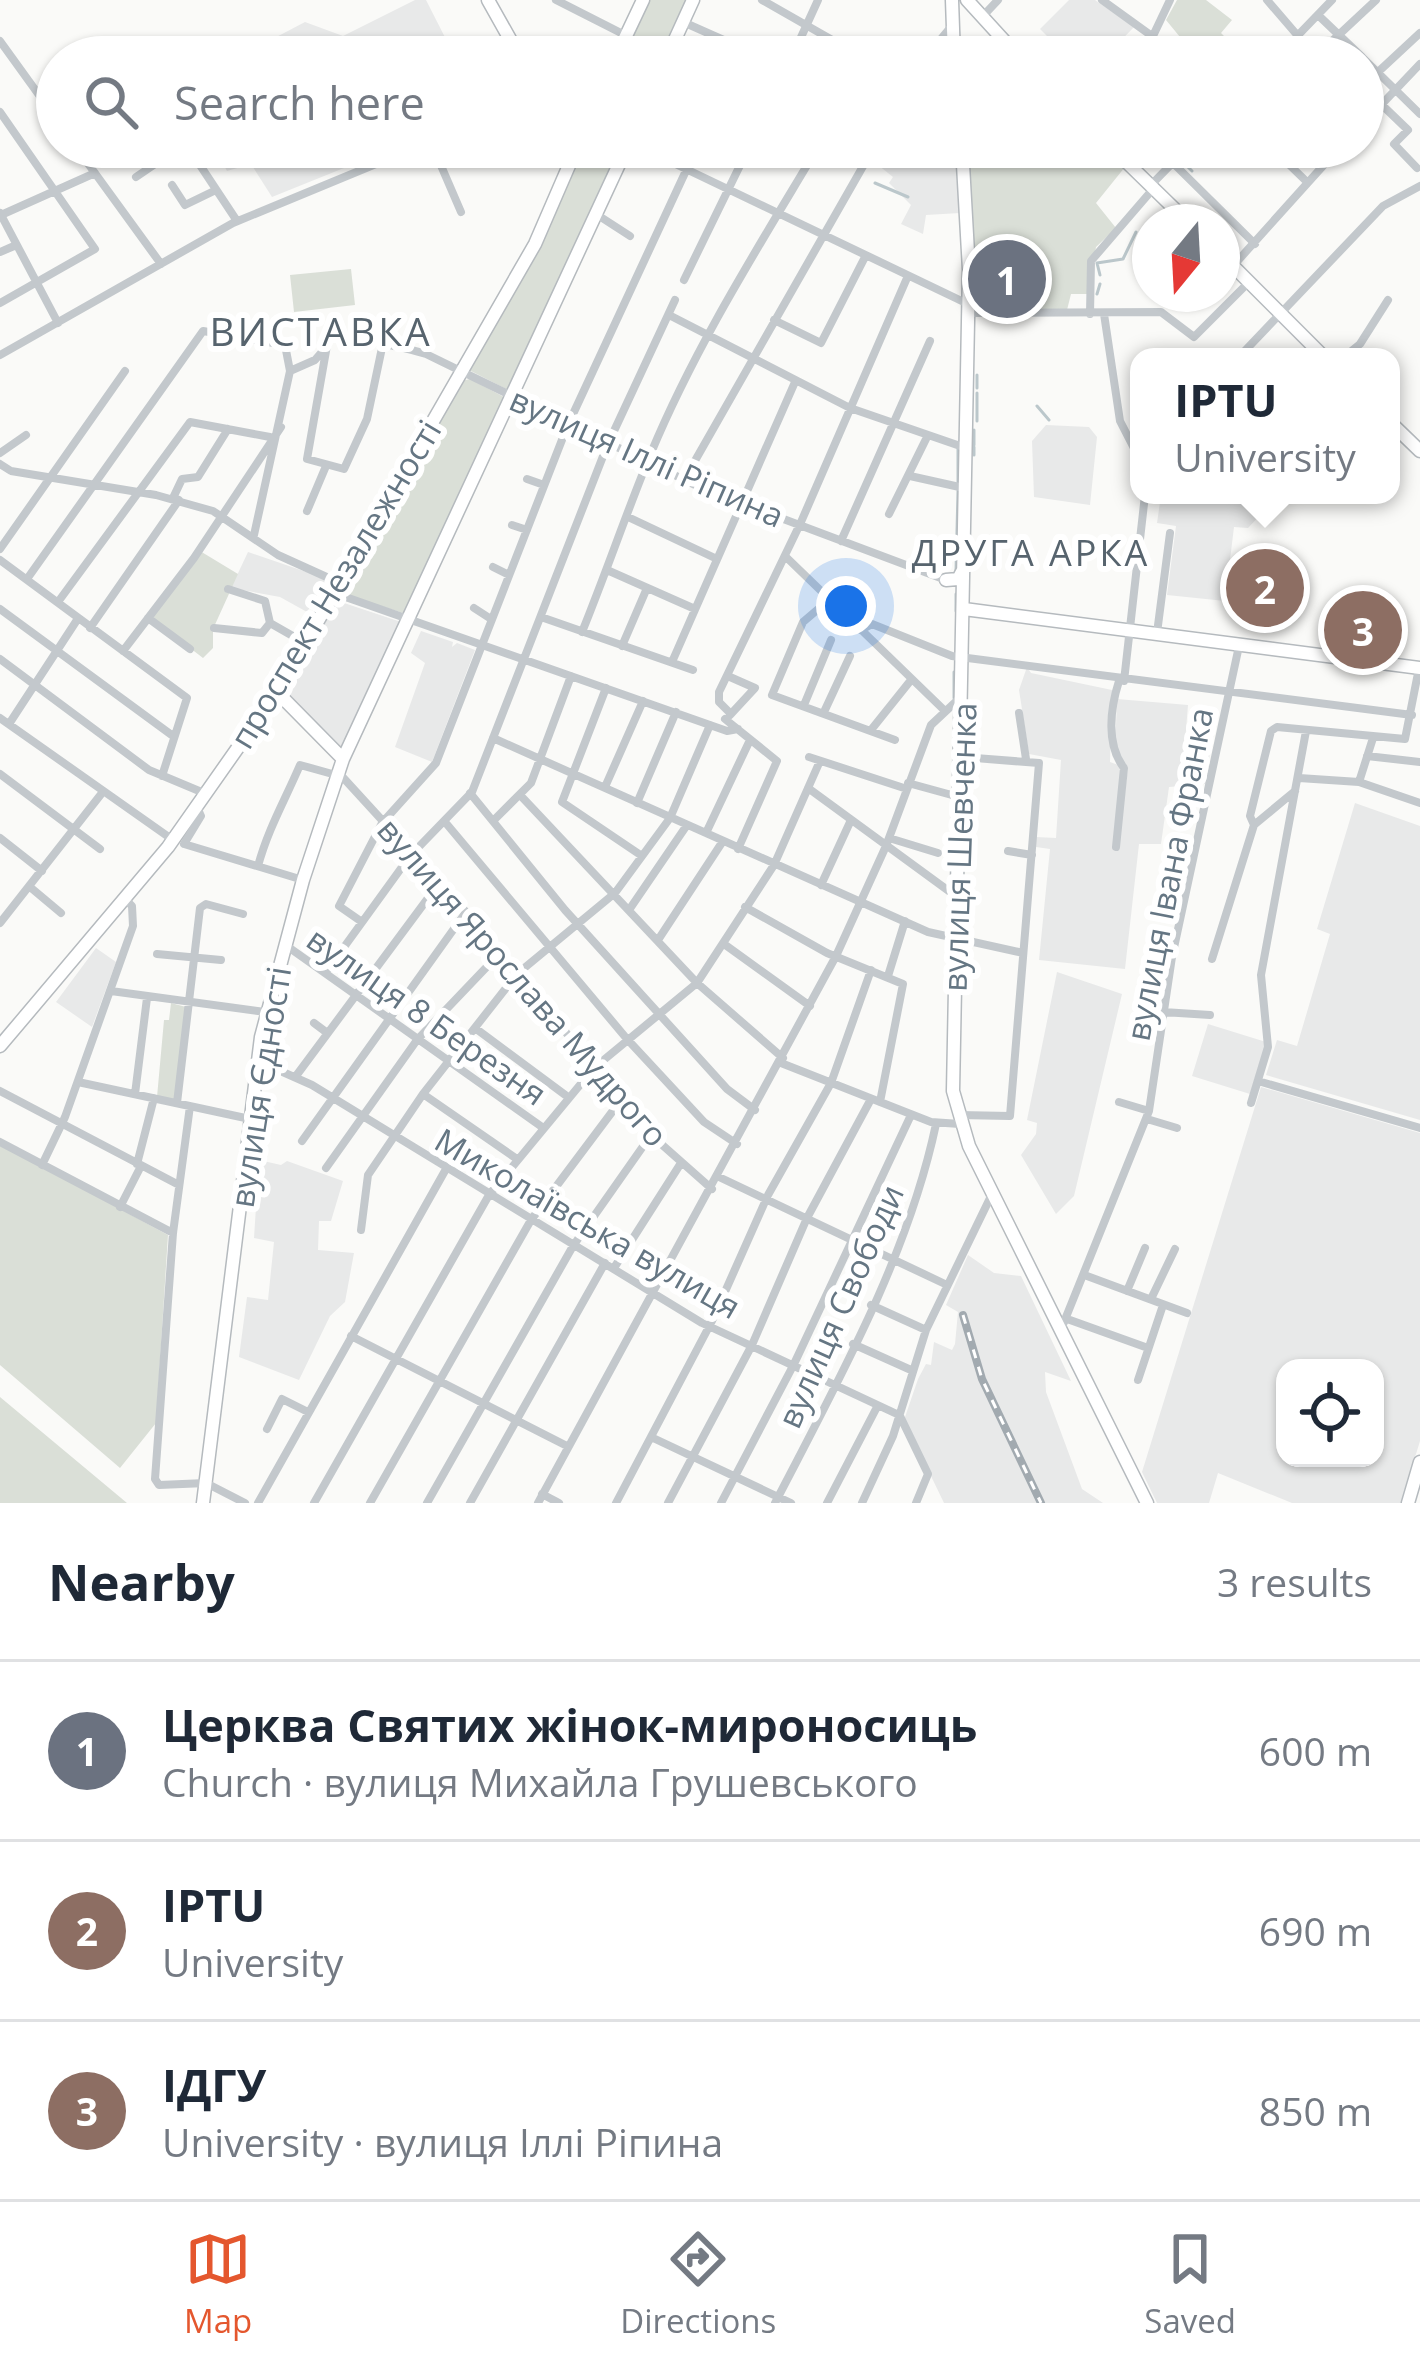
<!DOCTYPE html>
<meta charset="utf-8">
<style>
:root{--surface:#fff;--page:#f2f2f3;--text:#1f2937;--muted:#747a83;--line:#e0e1e3;--accent:#e4572e}
body{margin:0;font-family:"Open Sans",sans-serif;background:var(--page);color:var(--text)}
.controls{position:absolute;right:36px;bottom:36px;display:grid;overflow:hidden;border-radius:24px;box-shadow:0 3px 9px #0004}
.controls button{width:108px;height:108px;display:grid;place-items:center;padding:0;border:0;border-bottom:3px solid var(--line);background:var(--surface);color:var(--text);font:60px sans-serif}
.compass{position:absolute;left:1132px;top:204px;width:108px;height:108px;border-radius:50%;background:var(--surface);box-shadow:0 3px 9px #0004;rotate:198deg}
.you{position:absolute;left:846px;top:606px;width:42px;height:42px;margin:-30px;border:9px solid #fff;border-radius:50%;background:#1a73e8;box-shadow:0 0 0 18px #1a73e833}
.badge{display:grid;place-items:center;width:78px;height:78px;border-radius:50%;background:var(--accent);color:#fff;font-size:39px;font-weight:700}
.pin{position:absolute;translate:-50% -50%;border:6px solid #fff;box-shadow:0 3px 12px #0006}
.popup{position:absolute;left:1130px;top:348px;width:270px;height:156px;box-sizing:border-box;display:grid;place-content:center;border-radius:24px;background:var(--surface);filter:drop-shadow(0 3px 9px #0005);font-size:39px;white-space:nowrap;color:var(--muted)}
.popup b{font-size:45px;color:var(--text)}
.popup::after{content:'';position:absolute;left:50%;top:100%;margin-left:-24px;border:24px solid transparent;border-top-color:var(--surface)}
.list{margin:0;padding:0;list-style:none}
h2{display:flex;justify-content:space-between;align-items:center;height:156px;margin:0;padding:0 48px;font-size:51px}
h2 small{font-size:39px;font-weight:400;color:var(--muted)}
.list li{display:grid;grid-template-columns:78px 1fr auto;gap:36px;align-items:center;box-sizing:border-box;height:180px;padding:0 48px;border-top:3px solid var(--line)}
.list b{display:block;font-size:45px;white-space:nowrap}
.list p{margin:0;font-size:39px;white-space:nowrap;color:var(--muted)}
.list em{font-size:39px;font-style:normal;color:var(--muted)}
.icon{flex:none;width:66px;height:66px;fill:none;stroke:currentColor;stroke-width:2;stroke-linecap:round;stroke-linejoin:round}
.map{position:relative;flex:none;width:1420px;height:1503px;overflow:hidden}
.search{position:absolute;background:var(--surface);box-shadow:0 3px 9px #0004;left:36px;right:36px;top:36px;height:132px;display:flex;align-items:center;gap:30px;box-sizing:border-box;padding:0 42px;border-radius:66px;color:var(--muted);font-size:45px}
.sheet{height:696px;background:var(--surface)}
nav{display:flex;justify-content:space-around;align-items:center;box-sizing:border-box;height:168px;border-top:3px solid var(--line);background:var(--surface);font-size:33px;color:var(--muted)}
nav a{display:grid;justify-items:center;gap:6px}
nav .on{color:var(--accent)}
.map>svg:first-child{display:block}
</style>
<div class="map">
<svg width="1420" height="1503" viewBox="0 0 1420 1503">
<rect width="100%" height="100%" fill="#fafaf8"/>
<path fill="#e8e9e9" fill-rule="evenodd" d="M415,0H426L455,57H238L305,22L343,36Z
M1069,0H1095L1134,27L1105,57H1096L1076,38L1062,51L1040,29Z
M214,147H396L272,197L251,164L227,171Z
M882,147H955L960,213L926,215L923,234L901,224L911,205L889,183L893,177L873,161Z
M1046,425L1089,427L1097,437L1090,505L1034,497L1032,441Z
M1161,495H1267L1265,510L1248,528L1234,527L1225,601L1167,595L1176,526L1157,523Z
M248,552L327,579L307,612L280,597L231,588Z
M338,601L401,622L347,746L338,751L283,694Z
M421,631L453,642L452,647L457,643L475,650L432,762L395,747L425,663L411,653Z
M1027,667L1031,673L1112,690L1110,762L1121,766L1119,843L1128,767L1115,751L1117,699L1188,705L1185,743L1210,751L1206,784L1169,787L1161,844H1139L1125,969L1039,960L1050,849L1036,847V837L1056,838L1061,760L1029,754L1019,690Z
M1355,803L1420,826V1120L1266,1075L1277,1040L1297,1046L1330,934L1317,929Z
M96,948L116,962L92,1027L56,1002Z
M1057,972L1122,994L1074,1196L1056,1214L1021,1155L1036,1134L1037,1123L1027,1120Z
M1208,1024L1266,1042L1250,1094L1192,1076Z
M1261,1087L1420,1133V1441L1401,1503H1292L1218,1473L1209,1503H1157L1142,1472ZM1285,1368H1375V1458H1285Z
M259,1160L281,1165L287,1161L343,1181L331,1221H319L318,1250L354,1253L345,1302L330,1316L299,1380L239,1357L247,1297L268,1300L274,1242L254,1238Z
M968,1255L994,1273L1021,1276L1071,1381L1045,1372L1046,1392L1082,1489L1103,1503H944L904,1420L918,1379L926,1364L931,1365L934,1342L952,1350L955,1344L958,1312L946,1305Z"/>
<path fill="#dadfd7" d="M646,0H690L664,57H620Z
M1177,0H1206L1232,20L1221,33L1236,48L1237,57H1206L1202,50L1189,48L1166,20Z
M580,147H624L510,391L469,370Z
M967,147H1104L1125,167L1096,203L1116,228L1096,247L1088,294H1071L1067,310L973,306Z
M351,269L355,305L294,312L290,275Z
M470,379L506,398L409,610L403,613L347,595L344,588L461,381Z
M200,551L238,574L213,629V648L203,658L151,618Z
M171,1003L186,1007L177,1100L157,1097L164,1020H169Z
M0,1144L168,1235L156,1423L120,1468L0,1365Z
M0,1397L127,1503H0Z"/>
<g fill="none" stroke-linecap="round" stroke-linejoin="round">
<path stroke="#bbc7cb" stroke-width="3" d="M1181,160L1192,171
M875,183L908,197
M1100,275L1097,263L1123,259L1136,232
M1097,294L1100,284
M977,388V375
M1037,406L1049,420
M977,421V393
M974,445V430
M974,447V455
M958,449V482
M956,571L958,491
M956,594V611
M954,698V672"/>
<g stroke="#b5babe" stroke-width="15">
<path id="major" d="M488,0L520,57
M952,0L954,57
M967,0L1019,57
M616,57L643,0
M667,57L693,0
M962,147L969,270L953,1091L969,1146L1147,1503
M1111,147L1188,222
M1222,255L1324,357
M1391,423L1420,451
M946,580L958,579L964,568
M964,609L1420,668
M277,692L343,759
M0,1046L168,847L277,692L535,244L577,147
M203,1503L261,1037L303,880L343,759L627,147
M1408,1503L1420,1462"/>
</g>
<path stroke="#c3c8cc" stroke-width="8" d="M556,0L625,35
M762,0L862,57
M1102,0L1181,57
M1267,0L1298,36
M1318,15L1362,57
M983,16L998,0
M683,22L762,57
M0,41L57,120
M792,57L818,0
M926,57L950,28
M1143,57L1170,0
M1277,57L1332,0
M1315,57L1376,0
M1363,58L1420,114
M1363,86L1420,33
M1382,105L1408,130L1394,144L1417,168
M0,112L95,249L0,303
M1363,124L1420,64
M76,147L161,264
M188,147L237,221
M433,147L461,212
M640,147L968,304
M1271,147L1306,181
M1173,163L1255,244
M136,177L180,147
M172,185L185,205L216,190
M1150,186L1188,147
M0,213L58,323
M596,214L630,236
M1,215L95,173
M0,252L14,246
M1233,266L1340,147
M684,280L749,147
M968,313L1161,312L1194,337L1248,283
M1090,314L1091,261L1153,189
M1104,314L1120,421L1139,458
M669,315L850,408L966,448
M774,320L821,343L865,257
M383,343L367,419L344,469L307,459L329,334C362,340 394,344 426,354L701,488L946,580
M0,355L233,223L417,147
M1239,357L1383,206L1420,186
M1344,357L1360,344L1388,300
M290,371L315,360L327,346
M0,453L26,435
M0,464L11,471L156,495L213,511L278,555L342,584
M910,476L964,488
M527,479L544,485
M684,480L874,147
M173,498L182,479L198,477L228,429
M307,511L326,466
M889,514L927,437
M628,517L717,559
M512,525L527,530
M254,535L290,371
M841,541L930,341
M0,549L125,371
M785,556L943,709
M0,560L187,698L162,776
M493,567L509,575
M607,570L695,609
M27,579L203,331L285,345L290,371
M228,589L265,601L270,623
M337,594L727,731L738,729
M830,599L803,622L772,695L895,740
M58,602L190,422L270,437
M474,608L491,619
M0,609L173,736
M541,617L693,670
M148,618L190,649
M270,623L305,643
M90,628L179,500
M214,628L262,633L270,623
M861,630L872,624L952,656L1412,715
M582,632C606,573 627,511 651,453C696,345 759,246 818,147
M1157,633L1170,533
M622,646L647,588
M123,651L194,558L281,427
M0,659L149,770L204,793
M672,662L795,382
M730,677L755,688L730,715
M1124,681L1145,495
M606,688L562,802L642,856
M804,705L831,640
M824,712L850,656
M1019,713L1026,759
M731,714L719,702V692L801,522L907,278
M0,718L173,840
M725,719L777,761L738,849
M9,724L77,620
M871,730L911,680
M493,738L928,932L1023,953
M1367,756L1420,762
M809,757L907,789
M338,772L466,912L651,1135L712,1189
M0,774L100,849
M1299,778L1359,782L1420,803
M1359,782L1373,738
M908,783L959,797
M605,787L643,701
M808,788L957,897
M470,793L565,910L727,1089L755,1110
M521,796L697,983L783,1058
M637,803L676,712
M197,807L201,816L184,844L303,880
M493,821L531,783L571,676
M445,822L627,1039L704,1122L737,1144
M1254,825L1295,791
M706,833L750,740
M0,838L42,871
M889,838L938,853
M1116,847L1124,768C1106,745 1110,709 1119,681
M1008,851L1032,855
M258,866C268,829 285,800 300,765L336,775
M821,885L851,820
M30,887L61,913
M745,907L827,953L903,984L880,1102
M629,910L687,825
M362,922L339,906L382,823L436,763L567,427L697,147
M0,923L102,793
M658,940L723,841
M284,944L542,1127
M724,944L810,1006
M157,954L221,960
M1212,959L1254,825L1250,816L1271,731L1277,727L1405,739L1419,668
M326,972L410,856L472,792L607,446L675,300
M888,976L905,921
M111,991L265,1012
M1163,1012L1210,1015
M314,1023L326,1032
M475,1028L568,1097
M258,1061L312,1085L702,1323L899,1415
M781,1063L931,1122L960,1124
M296,1076L440,882
M1258,1081L1420,1128
M78,1082L250,1119
M0,1091L179,1185
M135,1094L147,998
M423,1094L517,1159
M1119,1102L1149,1111
M177,1103L200,908L206,904L243,914
M1251,1103L1268,1047L1261,975L1306,731
M190,1106L173,1233L155,1479L159,1485L206,1483L245,1503
M959,1115L1010,1116L1039,763L962,757
M1147,1119L1177,1128
M302,1141L466,912
M0,1142L173,1233
M137,1164L154,1098
M42,1165L65,1117L133,926L132,906L125,899
M326,1168L417,1040L500,953
M719,1177L945,1284
M120,1207L141,1166
M361,1230L368,1175L423,1094L517,974L615,893L670,818L710,725
M614,1268L681,1163
M1087,1276L1187,1313
M1127,1291L1145,1248
M1151,1299L1175,1249
M871,1305L926,1330
M1070,1320L1148,1348
M1062,1327L1149,1111L1172,957L1239,646
M351,1336L567,1446
M853,1344L911,1370
M1138,1380L1163,1305
M900,1416L928,1474L916,1503
M267,1429L282,1399L308,1412
M651,1437L791,1503
M542,1494L559,1503
M258,1503L446,1169
M314,1503L489,1195L594,1068L697,983L774,865L820,761
M370,1503L531,1220L621,1100
M427,1503L573,1246L651,1135
M470,1503L605,1263
M538,1503L836,956L886,846L931,725L962,696
M616,1503L712,1321L768,1195L831,1083L871,970
M668,1503L752,1345L807,1218L871,1099
M721,1503L794,1364L911,1115
M775,1503C837,1383 908,1257 936,1124
M827,1503L877,1407
M862,1503L893,1436L926,1330L992,1194"/>
<use href="#major" stroke="#fff" stroke-width="12"/>
<g stroke="#a2aab0" stroke-width="8">
<path id="rail" d="M963,1315L982,1379L1041,1503"/>
</g>
<use href="#rail" stroke="#fff" stroke-width="3" stroke-dasharray="9" stroke-linecap="butt"/>
</g>
<g text-anchor="middle" dominant-baseline="central" stroke-width="12" stroke-linejoin="round" paint-order="stroke">
<g font-size="33" fill="#657683" stroke="#fff">
<text transform="translate(647 457) rotate(24)">вулиця Іллі Ріпина</text>
<text transform="translate(335 584) rotate(-59)">проспект Незалежності</text>
<text transform="translate(959 847) rotate(-88)">вулиця Шевченка</text>
<text transform="translate(1169 874) rotate(-79)">вулиця Івана Франка</text>
<text transform="translate(523 982) rotate(49)">вулиця Ярослава Мудрого</text>
<text transform="translate(427 1016) rotate(35)">вулиця 8 Березня</text>
<text transform="translate(260 1087) rotate(-81)">вулиця Єдності</text>
<text transform="translate(588 1223) rotate(30)">Миколаївська вулиця</text>
<text transform="translate(840 1306) rotate(-66)">вулиця Свободи</text>
</g>
<g font-size="36" letter-spacing="3" fill="#57646e" stroke="#fff">
<text x="1031" y="552">ДРУГА АРКА</text>
</g>
<g font-size="39" letter-spacing="3" fill="#57646e" stroke="#fff">
<text x="321" y="330">ВИСТАВКА</text>
</g>
</g>
</svg>
<div class="controls">
<button><svg class="icon" aria-label="locate" viewBox="0 0 24 24"><circle cx="12" cy="12" r="6"/><path d="M12 2v4M12 18v4M2 12h4M18 12h4"/></svg></button>
</div>
<svg class="compass" viewBox="-18 -18 36 36"><path d="M0-13l5 13h-10z" fill="#e53935"/><path d="M0 13l5-13h-10z" fill="#747a83"/></svg>
<div class="you"></div>
<div class="pin badge" style="left:1007px;top:279px;background:#6b7280">1</div>
<div class="pin badge" style="left:1265px;top:588px;background:#8d6e63">2</div>
<div class="popup"><b>IPTU</b>University</div>
<div class="pin badge" style="left:1363px;top:630px;background:#8d6e63">3</div>
<div class="search"><svg class="icon" aria-label="search" viewBox="0 0 24 24"><circle cx="10" cy="10" r="6"/><path d="M15 15l6 6"/></svg>Search here</div>
</div>
<section class="sheet">
<h2>Nearby<small>3 results</small></h2>
<ul class="list">
<li><span class="badge" style="background:#6b7280">1</span><div><b>Церква Святих жінок-мироносиць</b><p>Church · вулиця Михайла Грушевського</p></div><em>600 m</em></li>
<li><span class="badge" style="background:#8d6e63">2</span><div><b>IPTU</b><p>University</p></div><em>690 m</em></li>
<li><span class="badge" style="background:#8d6e63">3</span><div><b>ІДГУ</b><p>University · вулиця Іллі Ріпина</p></div><em>850 m</em></li>
</ul>
</section>
<nav>
<a class="on"><svg class="icon" aria-label="map" viewBox="0 0 24 24"><path d="M3 6l6-2 6 2 6-2v14l-6 2-6-2-6 2zM9 4v14M15 6v14"/></svg>Map</a>
<a><svg class="icon" aria-label="directions" viewBox="0 0 24 24"><path d="M12 3l9 9-9 9-9-9zM9 14v-3h6M13 9l2 2-2 2"/></svg>Directions</a>
<a><svg class="icon" aria-label="saved" viewBox="0 0 24 24"><path d="M7 4h10v16l-5-4-5 4z"/></svg>Saved</a>
</nav>
